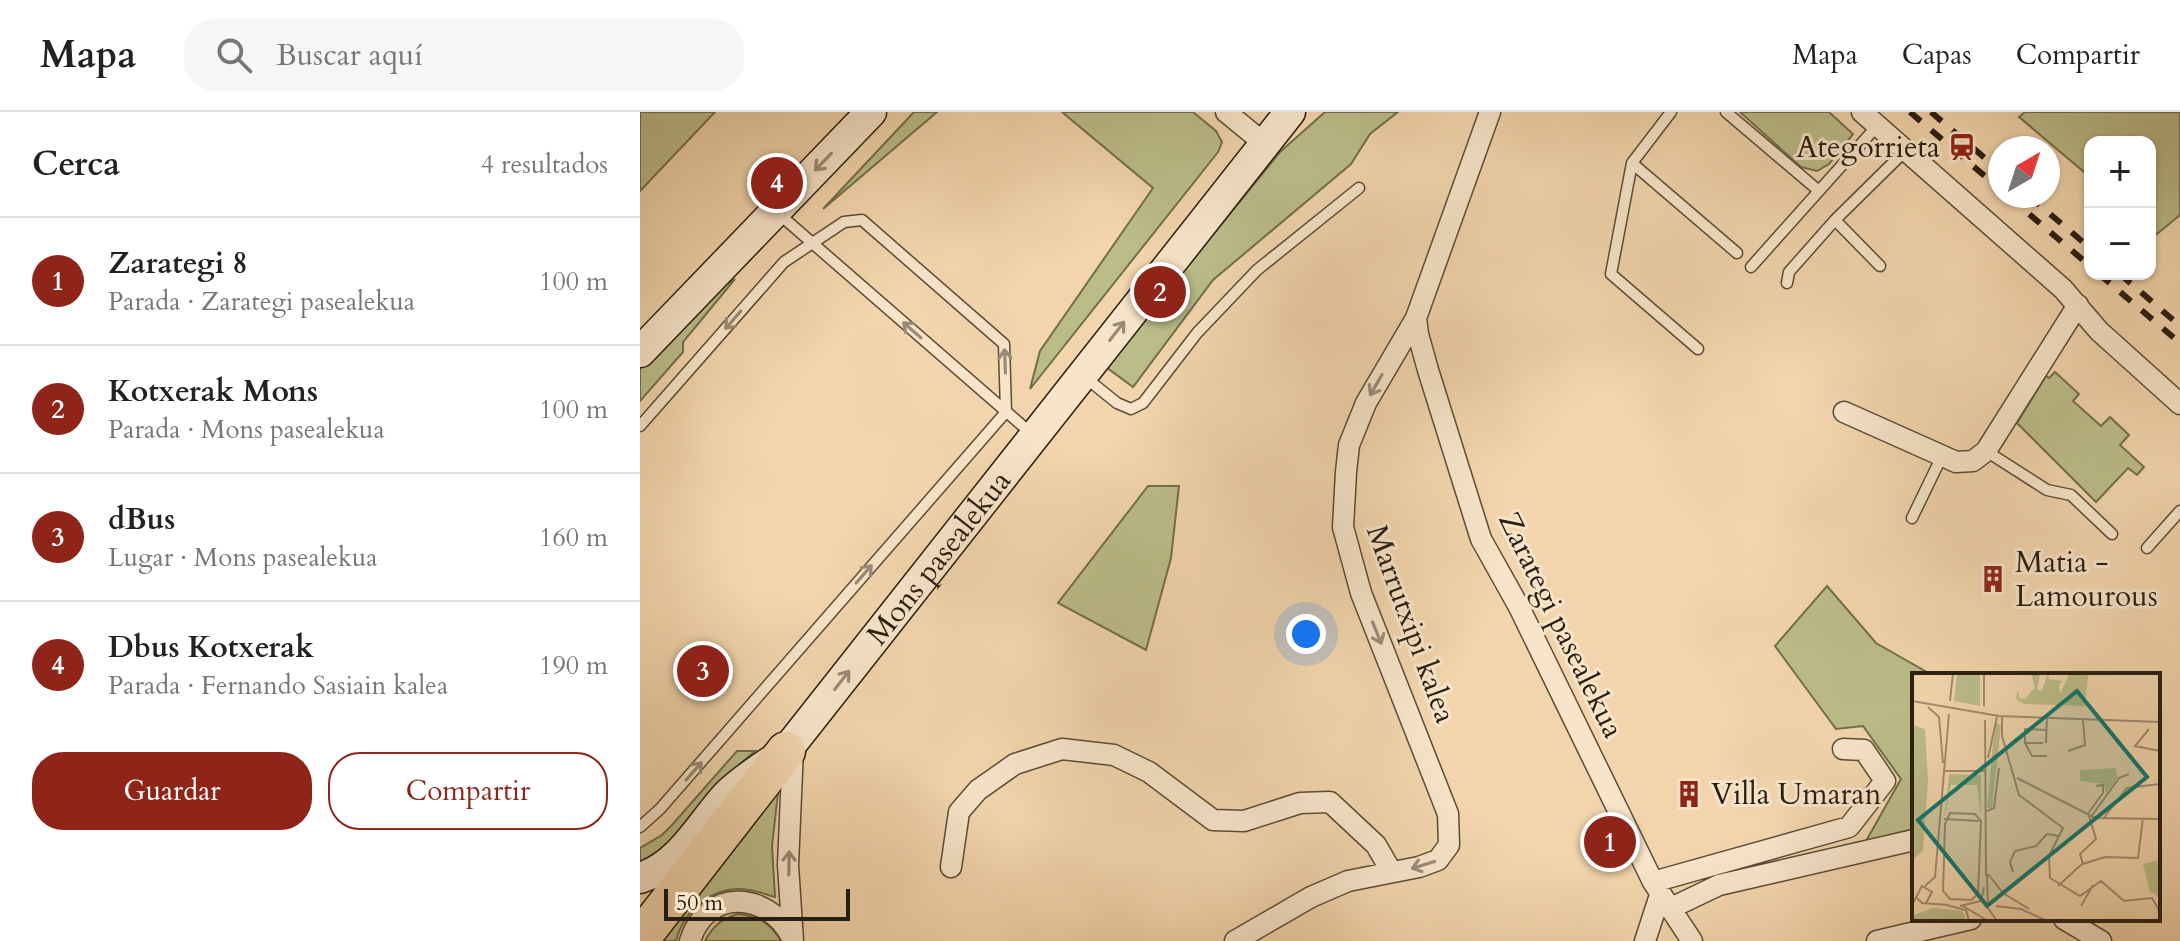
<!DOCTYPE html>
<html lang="es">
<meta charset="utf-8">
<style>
:root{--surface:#fff;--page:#f6f6f6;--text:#222;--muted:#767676;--line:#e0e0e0;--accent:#8f2418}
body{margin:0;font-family:Cardo,serif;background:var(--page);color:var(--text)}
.controls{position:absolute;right:24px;top:24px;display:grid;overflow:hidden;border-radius:16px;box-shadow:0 2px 6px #0004}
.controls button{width:72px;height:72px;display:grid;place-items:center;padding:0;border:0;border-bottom:2px solid var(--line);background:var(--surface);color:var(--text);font:40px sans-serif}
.compass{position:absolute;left:1348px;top:24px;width:72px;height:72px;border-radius:50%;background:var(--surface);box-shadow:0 2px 6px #0004;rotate:39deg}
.scale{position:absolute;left:24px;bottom:20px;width:186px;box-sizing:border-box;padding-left:8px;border:4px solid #281e11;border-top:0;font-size:22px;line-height:28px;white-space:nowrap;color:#281e11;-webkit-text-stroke:6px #f7e4c9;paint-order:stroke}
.you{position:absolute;left:666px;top:522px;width:28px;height:28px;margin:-20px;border:6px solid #fff;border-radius:50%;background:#1a73e8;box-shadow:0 0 0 12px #1a73e833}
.badge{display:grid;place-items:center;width:52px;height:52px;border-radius:50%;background:var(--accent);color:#fff;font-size:26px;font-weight:700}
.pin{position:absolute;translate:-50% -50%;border:4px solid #fff;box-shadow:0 2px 8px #0006}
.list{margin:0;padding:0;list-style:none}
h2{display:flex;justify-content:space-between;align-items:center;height:104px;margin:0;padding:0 32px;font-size:34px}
h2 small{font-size:26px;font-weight:400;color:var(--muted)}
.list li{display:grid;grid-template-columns:52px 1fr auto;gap:24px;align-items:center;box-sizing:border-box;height:128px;padding:0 32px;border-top:2px solid var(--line)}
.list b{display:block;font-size:30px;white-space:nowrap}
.list p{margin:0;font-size:26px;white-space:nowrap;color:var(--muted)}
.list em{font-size:26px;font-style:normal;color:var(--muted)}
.actions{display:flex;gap:16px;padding:24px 32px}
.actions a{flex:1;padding:18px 0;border:2px solid var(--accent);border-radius:32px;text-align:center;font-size:28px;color:var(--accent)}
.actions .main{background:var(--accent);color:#fff}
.icon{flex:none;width:44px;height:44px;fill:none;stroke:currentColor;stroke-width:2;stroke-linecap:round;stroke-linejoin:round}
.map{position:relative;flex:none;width:1540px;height:829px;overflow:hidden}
header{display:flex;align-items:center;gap:48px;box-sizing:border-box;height:112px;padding:0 40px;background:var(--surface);border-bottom:2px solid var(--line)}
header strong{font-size:38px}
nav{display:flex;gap:44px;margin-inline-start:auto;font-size:28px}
.search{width:560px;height:72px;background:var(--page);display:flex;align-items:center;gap:20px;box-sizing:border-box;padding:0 28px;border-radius:32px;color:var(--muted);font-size:30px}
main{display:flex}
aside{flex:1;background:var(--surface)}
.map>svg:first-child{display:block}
</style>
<header>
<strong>Mapa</strong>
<div class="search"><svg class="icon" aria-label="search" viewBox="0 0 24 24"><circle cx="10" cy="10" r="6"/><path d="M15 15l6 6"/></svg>Buscar aquí</div>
<nav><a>Mapa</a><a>Capas</a><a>Compartir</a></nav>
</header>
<main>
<aside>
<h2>Cerca<small>4 resultados</small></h2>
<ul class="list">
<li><span class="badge">1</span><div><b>Zarategi 8</b><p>Parada · Zarategi pasealekua</p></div><em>100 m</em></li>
<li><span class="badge">2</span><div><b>Kotxerak Mons</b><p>Parada · Mons pasealekua</p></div><em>100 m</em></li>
<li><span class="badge">3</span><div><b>dBus</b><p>Lugar · Mons pasealekua</p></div><em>160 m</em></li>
<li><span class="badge">4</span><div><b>Dbus Kotxerak</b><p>Parada · Fernando Sasiain kalea</p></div><em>190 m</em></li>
</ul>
<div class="actions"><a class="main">Guardar</a><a>Compartir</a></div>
</aside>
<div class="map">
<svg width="1540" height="829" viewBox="0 0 1540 829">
<rect width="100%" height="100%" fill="#f2d5ac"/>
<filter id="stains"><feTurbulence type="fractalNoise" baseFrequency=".0025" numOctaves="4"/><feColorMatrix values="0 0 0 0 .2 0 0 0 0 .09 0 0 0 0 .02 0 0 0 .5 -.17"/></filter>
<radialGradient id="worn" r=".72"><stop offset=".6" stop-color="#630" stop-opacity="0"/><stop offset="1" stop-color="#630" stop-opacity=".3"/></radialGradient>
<path fill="#bbbd89" stroke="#726e4d" stroke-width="2" d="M0,0H75L0,79Z
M274,0H297L183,97Z
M422,0H553L576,19L582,30L578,40L390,277L400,239L513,76Z
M685,0H758L730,22L711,52L573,168L493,275L466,255L640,40Z
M1100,0H1189L1213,22L1189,52L1177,59L1161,55Z
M1385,0H1540V103L1517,122L1510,116V30H1450V65L1379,5Z
M95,167L43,230V240L0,289V257L71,182Z
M1415,260L1439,282L1433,289L1461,314L1470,305L1489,323L1480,333L1504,355L1497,363L1488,356L1456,390L1377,311L1406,264L1409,266Z
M508,374H539L531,446L506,538L418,491Z
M1187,474L1236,531L1292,563H1274V717L1226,729L1261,667L1223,614L1196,617L1135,534Z
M97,639H115L99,653L43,722L0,753V736L22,723L32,713Z
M139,672L132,734L135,785C127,783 118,779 109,778C75,772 44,797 36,829H17Z
M98,802C119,804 130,811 141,829H65C73,814 81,807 98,802Z"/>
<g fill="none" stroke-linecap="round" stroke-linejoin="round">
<g stroke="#5a4c38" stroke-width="13">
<path id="lane" d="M1031,0L992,51L1097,141
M1086,0L1179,79
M992,51L971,162L1058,237
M139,102L393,323
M1240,154L1195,108L1266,38
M1111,155L1237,14
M1147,171L1149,160L1195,108
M446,266L477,291L491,297L503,291L557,221L617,158L719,76
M0,314L144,150L204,110L222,108L364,232L366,300L20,697L0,715
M1346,339L1407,378L1431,383L1472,422
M1272,406L1302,344
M1507,436L1540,399"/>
</g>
<g stroke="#5a4c38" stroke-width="23">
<path id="street" d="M586,0L625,32L631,26
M1222,0L1423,177L1459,219L1540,292
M776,206L778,222L788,258L841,427L879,495L1013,770L1052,829
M1204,300L1316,350L1333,349L1346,339L1438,193
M311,755L319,700L338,678L375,652L422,637L474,643L509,660L573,708L604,709L660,691L690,690L736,733L751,759
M1013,770L1209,715L1245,669L1224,638L1203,637
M1029,797L1079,773L1274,728
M1424,807L1461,829
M50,829C66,776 127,779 151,824
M153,829L148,753L153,637
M595,829L671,785L708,769L779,755L798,748L809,733L808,702L721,481L703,415L706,360L709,333L726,291L776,206L850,0
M1005,829L1020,783
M1237,829L1331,807"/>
</g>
<g stroke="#281e11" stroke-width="33">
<g id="secondary">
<path d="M0,240L231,0"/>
<path id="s1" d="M0,766C40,753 59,714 86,684C102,667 127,653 146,639L650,0"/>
</g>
</g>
<g stroke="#281e11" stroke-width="41">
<path id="highway" d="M0,827L146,639"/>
</g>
<use href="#lane" stroke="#f7e4c9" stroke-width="10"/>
<use href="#street" stroke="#f7e4c9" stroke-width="20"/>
<use href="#secondary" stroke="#f7e4c9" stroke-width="30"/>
<use href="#highway" stroke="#f2d5ac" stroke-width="38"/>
<path stroke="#281e11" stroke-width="6" stroke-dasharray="14 14" stroke-linecap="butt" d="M1270,0L1360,77
M1291,0L1360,59
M1368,84L1450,154
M1389,84L1450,136
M1459,162L1540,231
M1480,162L1540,214"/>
</g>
<defs><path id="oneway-shaft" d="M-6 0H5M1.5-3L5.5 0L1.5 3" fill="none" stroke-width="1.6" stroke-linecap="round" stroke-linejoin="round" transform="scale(2)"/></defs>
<g stroke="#9a8b76">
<use href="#oneway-shaft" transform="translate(183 50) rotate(134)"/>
<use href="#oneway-shaft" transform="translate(93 208) rotate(131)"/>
<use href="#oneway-shaft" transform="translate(272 218) rotate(-139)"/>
<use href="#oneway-shaft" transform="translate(477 219) rotate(-52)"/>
<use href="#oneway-shaft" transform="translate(365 249) rotate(-92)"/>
<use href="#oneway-shaft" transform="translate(736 273) rotate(120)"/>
<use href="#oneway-shaft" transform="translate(224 462) rotate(-49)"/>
<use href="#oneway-shaft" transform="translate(737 521) rotate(68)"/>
<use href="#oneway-shaft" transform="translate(202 568) rotate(-52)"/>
<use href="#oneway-shaft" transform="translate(54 659) rotate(-49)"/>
<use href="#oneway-shaft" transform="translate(149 751) rotate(-89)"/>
<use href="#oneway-shaft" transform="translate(783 753) rotate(163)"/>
</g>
<defs>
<g id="station-bare" transform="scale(2.16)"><path d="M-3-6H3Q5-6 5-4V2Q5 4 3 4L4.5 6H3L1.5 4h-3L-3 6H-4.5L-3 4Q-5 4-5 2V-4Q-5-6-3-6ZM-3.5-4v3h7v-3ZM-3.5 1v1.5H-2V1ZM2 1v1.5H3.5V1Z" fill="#8f2418" stroke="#f7e4c9" stroke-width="2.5" paint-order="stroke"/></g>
<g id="building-bare" transform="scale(2.16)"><path d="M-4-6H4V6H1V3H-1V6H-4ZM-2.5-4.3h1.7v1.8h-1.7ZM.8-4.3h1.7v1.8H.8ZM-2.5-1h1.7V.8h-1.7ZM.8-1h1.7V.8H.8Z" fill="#8f2418" stroke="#f7e4c9" stroke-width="2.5" paint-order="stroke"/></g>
</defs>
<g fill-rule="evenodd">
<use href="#station-bare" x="1322" y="35"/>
<use href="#building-bare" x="1353" y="467"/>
<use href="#building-bare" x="1049" y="682"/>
</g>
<g text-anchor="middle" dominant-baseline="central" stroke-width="6" stroke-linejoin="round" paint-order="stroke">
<g font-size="30" fill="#281e11" stroke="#f7e4c9" text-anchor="start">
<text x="1300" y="35" text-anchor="end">Ategorrieta</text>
<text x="1375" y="450">Matia -<tspan x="1375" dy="34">Lamourous</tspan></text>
<text x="1071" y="682">Villa Umaran</text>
</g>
<g font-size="30" fill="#281e11" stroke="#f7e4c9">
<text stroke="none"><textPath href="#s1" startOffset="442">Mons pasealekua</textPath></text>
<text transform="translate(771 512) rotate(70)">Marrutxipi kalea</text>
<text transform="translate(921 513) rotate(64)">Zarategi pasealekua</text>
</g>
</g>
<g transform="translate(1272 561)">
<rect width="248" height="248" fill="#f2d5ac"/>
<path d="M45,0H68V33L42,28ZM119,0L128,1L125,16L130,18L136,0L137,6L151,8L147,12L148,21L157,1L176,2L173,33L112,31L104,26L106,16L107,25L113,26L123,14ZM83,49L89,53L80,135H75ZM0,52L13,56L16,108L11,178L0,187ZM203,95L206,104L194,120L192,111L168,108V97ZM37,101L69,102V143L65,112H39L33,142ZM248,187L247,220L248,232L245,222L238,219L231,191ZM20,235L51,238L54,248H0V243Z" fill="#bbbd89"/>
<path fill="none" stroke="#a18c6e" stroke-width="2" d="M72,0V33M0,28L87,43L248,49M38,28L41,0M16,34L27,44L31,90M90,43V63L107,122L151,155L137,183L138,205L168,223L189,208L212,228L240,225L248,239M73,47L74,203M237,56L223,73L248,78M113,70L120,83H135M131,70H113V56L134,57M134,70L135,45M156,78L173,72L171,47M76,85L85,44M32,98H73M105,105L183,145L248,146M75,138L82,135L87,95M63,141L69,148L66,221L59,227L38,226L31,218L33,151L38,140ZM175,142L191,120V112L184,113M177,143L184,166L168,181L171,191L193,184L226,185L231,145M179,144L207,105L217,101M32,146L67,148M191,146L215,115L248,111M101,199L98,189L103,178L124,173L135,161L147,163M75,201L76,235L85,248M76,201L91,220L117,236M13,213L23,204L37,41M146,213L170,191M4,224L10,230L37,232M0,232L10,213L20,219L14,230M34,232L54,237L57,248M48,233L69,228L72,214M51,233L76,248M84,233L109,236L135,248M169,233L181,212"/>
<path fill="#0f766e" fill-opacity="0.15" stroke="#0f766e" stroke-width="4" d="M165,18L235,104L75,233L6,147Z"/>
<rect width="248" height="248" fill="none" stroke="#281e11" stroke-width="4"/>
</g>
<rect width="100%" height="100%" filter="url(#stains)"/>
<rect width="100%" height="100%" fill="url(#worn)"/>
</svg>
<div class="controls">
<button>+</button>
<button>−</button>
</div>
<svg class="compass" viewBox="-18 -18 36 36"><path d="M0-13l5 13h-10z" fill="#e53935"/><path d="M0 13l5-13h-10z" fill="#767676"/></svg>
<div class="scale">50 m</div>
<div class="you"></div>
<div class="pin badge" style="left:970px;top:730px">1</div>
<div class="pin badge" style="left:520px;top:180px">2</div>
<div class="pin badge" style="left:63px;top:559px">3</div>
<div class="pin badge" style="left:137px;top:71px">4</div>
</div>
</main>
